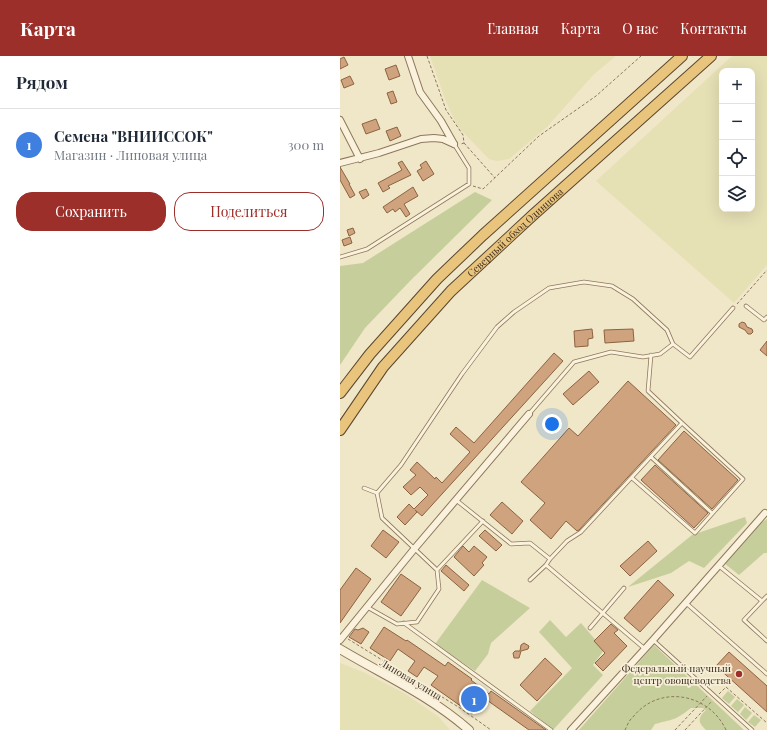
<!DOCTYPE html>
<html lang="ru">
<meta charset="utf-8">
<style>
:root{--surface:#fff;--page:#f6f6f7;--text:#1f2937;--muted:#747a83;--line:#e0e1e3;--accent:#9d2f2a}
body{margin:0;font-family:"Playfair Display",serif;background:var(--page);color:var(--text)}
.controls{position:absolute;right:12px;top:12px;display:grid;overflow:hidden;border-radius:8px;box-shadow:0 4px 16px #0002}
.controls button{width:36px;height:36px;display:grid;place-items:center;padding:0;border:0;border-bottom:1px solid var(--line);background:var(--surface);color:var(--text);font:20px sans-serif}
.you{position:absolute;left:212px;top:368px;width:14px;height:14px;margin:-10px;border:3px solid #fff;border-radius:50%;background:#1a73e8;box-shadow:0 0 0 6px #1a73e833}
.badge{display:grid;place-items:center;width:26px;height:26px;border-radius:50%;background:var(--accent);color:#fff;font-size:13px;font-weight:700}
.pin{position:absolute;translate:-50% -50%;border:2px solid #fff;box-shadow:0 1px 4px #0006}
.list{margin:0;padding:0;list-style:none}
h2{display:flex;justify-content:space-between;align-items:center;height:52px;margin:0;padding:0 16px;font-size:17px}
h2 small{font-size:13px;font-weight:400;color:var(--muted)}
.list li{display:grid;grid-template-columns:26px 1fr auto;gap:12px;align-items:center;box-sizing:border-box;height:72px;padding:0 16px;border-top:1px solid var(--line)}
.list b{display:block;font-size:15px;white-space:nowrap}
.list p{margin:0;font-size:13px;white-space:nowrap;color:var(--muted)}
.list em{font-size:13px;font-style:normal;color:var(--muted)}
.actions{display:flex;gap:8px;padding:12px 16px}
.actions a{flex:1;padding:9px 0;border:1px solid var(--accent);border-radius:16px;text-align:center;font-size:14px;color:var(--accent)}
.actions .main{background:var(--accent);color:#fff}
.icon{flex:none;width:22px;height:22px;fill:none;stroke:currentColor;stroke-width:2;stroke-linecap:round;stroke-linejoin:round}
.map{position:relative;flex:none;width:427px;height:674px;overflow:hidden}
header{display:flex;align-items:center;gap:24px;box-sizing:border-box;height:56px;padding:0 20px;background:var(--accent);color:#fff}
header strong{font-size:19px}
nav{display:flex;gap:22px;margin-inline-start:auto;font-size:14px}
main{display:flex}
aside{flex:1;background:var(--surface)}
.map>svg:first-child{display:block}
</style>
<header>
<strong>Карта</strong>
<nav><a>Главная</a><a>Карта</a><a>О нас</a><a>Контакты</a></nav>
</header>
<main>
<aside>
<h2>Рядом<small></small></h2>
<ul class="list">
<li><span class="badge" style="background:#3f7fe0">1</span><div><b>Семена &quot;ВНИИССОК&quot;</b><p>Магазин · Липовая улица</p></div><em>300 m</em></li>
</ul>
<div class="actions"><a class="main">Сохранить</a><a>Поделиться</a></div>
</aside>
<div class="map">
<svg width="427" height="674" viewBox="0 0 427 674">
<rect width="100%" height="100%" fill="#f0e6c8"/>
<path fill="#e6e0b5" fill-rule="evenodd" d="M90,0H276L253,19L207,71L169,103L157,105L149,103L117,70L105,43Z
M392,0H427V209L394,247L256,125ZM382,15H412V153H382Z
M0,607L23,616L64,637L99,661L110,674H0Z"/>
<path fill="#c6cf9b" d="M135,136L152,144L70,225L25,272L0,309V210L23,207Z
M405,461L407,467L364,512L349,505L331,517L288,531L352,479Z
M427,463V497H424L399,519L384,507L419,468Z
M142,524L190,552L151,587L148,598L135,615L95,588Z
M210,564L226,581L241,567L264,594L253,609L263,619L213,674L190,655L232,612L199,576Z
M314,589L404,674H366C357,665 358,662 366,654L363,652H351C336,664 334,663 315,668L311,674H239Z
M388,635L395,641L389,648L382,642Z
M397,643L404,649L398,656L391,650Z
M405,651L412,657L406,664L400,658Z
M414,659L421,664L415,671L408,666Z"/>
<path fill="#cfa37d" stroke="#8c6341" d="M4,1L8,9L0,13V3Z
M56,9L60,20L49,24L45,13Z
M10,20L14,28L4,32L1,24Z
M53,35L57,46L51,48L47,37Z
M36,63L40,73L26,78L22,68Z
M57,71L61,80L50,85L46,75Z
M62,105L71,119L48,130L50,132L43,136L38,127L62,114L58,107Z
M86,105L94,118L83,125L77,115L82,112L80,109Z
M0,111L10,128H9L15,139L10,142L0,124Z
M73,131L78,140L64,148L70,158L66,161L60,152L55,156L53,153L47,157L43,151Z
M26,133L29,139L23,143L19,136Z
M13,172L15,177L9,180L7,174Z
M10,181L12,187L4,190L2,184Z
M402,266L405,267L407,271L412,273L413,276L411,278H408L405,274L399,271V268Z
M252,273L253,282L248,283V290L235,291L234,275Z
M293,273L294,285L265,287L264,274Z
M427,285V300L420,294Z
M214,297L223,305L82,460L75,454L77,456L65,469L57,461L69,448L74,453L88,439L80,431L71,439L63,431L76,419L70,414L77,406L95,423L96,421L102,427L130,396L110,378L116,371L134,387Z
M249,315L259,326L233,349L223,338Z
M288,325L336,369L239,474L237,475L226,465L211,483L190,464L205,447L181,426L229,372L238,380Z
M344,375L398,424L372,453L318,404Z
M315,409L368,457L354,472L301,424Z
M162,446L183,465L172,478L150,459Z
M43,474L59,486L46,502L31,490Z
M145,474L162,489L156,495L139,480Z
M308,485L317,495L290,520L280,510Z
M123,490L129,496L134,490L147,501L142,507L144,509L134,520L114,501Z
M106,509L129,529L124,535L101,515Z
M16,512L31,523L0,567V534Z
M61,518L81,532L61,560L41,546Z
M318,524L334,539L300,576L284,562Z
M271,568L278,574L274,577L287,590L263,615L255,607L265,597L254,585Z
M44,571L66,585L67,584L105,610L108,606L132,623L131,624L149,638L151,635L206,674H189L144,642L132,658L91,629L98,620L84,611L77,621L68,615L75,605L58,593L50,605L30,592Z
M23,572L29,576L21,588L9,581L15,573L18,574Z
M184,587L189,590L188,593L181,595L179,602H174L173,597L175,595H180L181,589Z
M389,596L427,630V656L376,610Z
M205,602L222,618L197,645L180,629Z"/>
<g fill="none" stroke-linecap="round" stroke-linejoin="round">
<g stroke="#8d785c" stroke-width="4.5">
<path id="service" d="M0,201L27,193L129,128V112L114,88
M406,250L424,264L427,261
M189,358L234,306L271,296L303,301L320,298L333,288L350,301L393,252
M311,401L372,457
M292,422L355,477L403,423L342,367
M24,432L37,437L42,462L97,514L99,533L77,566L57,568L27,551
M37,437L61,409L122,318L157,271L174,256L209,232L244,226L272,230L293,243L327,274L333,288
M116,444L171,488L190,487L210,503L206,509L305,593
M210,503L227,485L241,476L342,367L308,335L311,299
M379,510L422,545L404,564L427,585
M97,514L143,465
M190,524L206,509
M422,545L427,540
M346,547L427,618
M64,567L211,674
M250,572L284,532
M313,584L412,674"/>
</g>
<g stroke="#8d785c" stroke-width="8">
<path id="minor" d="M68,0L80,36L101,65L114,88
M0,64L20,103
M0,107L39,97L81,83L94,82L103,83L114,88
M0,584L75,492L189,358
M231,674L313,584L425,457"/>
</g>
<g stroke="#8d785c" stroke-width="10">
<path id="tertiary" d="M0,593C45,620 89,639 129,674"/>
</g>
<g stroke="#5b4630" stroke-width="12">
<g id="trunk">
<path d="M0,337L30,298L97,223L143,179L342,0"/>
<path id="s1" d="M0,374L43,311L111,235L193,159L371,0"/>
</g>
</g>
<path stroke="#8d785c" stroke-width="1" stroke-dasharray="3 2" stroke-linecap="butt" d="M87,0L106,54L123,79L124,87L121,88
M124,87L155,122
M133,130L143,133L199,80L256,40L301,0
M397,248L427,214
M8,583L120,652L151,674
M379,638L386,631L427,667
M285,674C287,670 289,664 293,661C319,628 369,637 386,674
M335,674L367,640
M345,674L372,645"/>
<use href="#service" stroke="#faf2dc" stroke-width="3"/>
<use href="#minor" stroke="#faf2dc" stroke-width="6"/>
<use href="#tertiary" stroke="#faf2dc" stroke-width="8"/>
<use href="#trunk" stroke="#e9c47c" stroke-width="10"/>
</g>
<circle fill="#9d2f2a" stroke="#f7efd8" stroke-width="1.5" cx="399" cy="618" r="4"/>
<g text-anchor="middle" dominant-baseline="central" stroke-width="3.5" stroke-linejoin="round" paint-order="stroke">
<g font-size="10" fill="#3d2f20" stroke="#f7efd8">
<text stroke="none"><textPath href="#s1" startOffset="265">Северный обход Одинцова</textPath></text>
<text transform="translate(71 623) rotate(31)">Липовая улица</text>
</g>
<g font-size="10" fill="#3d2f20" stroke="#f7efd8" text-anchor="end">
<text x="391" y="612">Федеральный научный<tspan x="391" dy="12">центр овощеводства</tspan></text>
</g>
</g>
</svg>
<div class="controls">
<button>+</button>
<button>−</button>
<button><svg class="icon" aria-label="locate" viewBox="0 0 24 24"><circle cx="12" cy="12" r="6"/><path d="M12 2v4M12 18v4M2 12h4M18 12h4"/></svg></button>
<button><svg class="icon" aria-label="layers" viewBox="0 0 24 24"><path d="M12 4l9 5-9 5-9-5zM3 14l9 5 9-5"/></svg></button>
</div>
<div class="you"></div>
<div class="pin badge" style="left:134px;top:643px;background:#3f7fe0">1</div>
</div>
</main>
